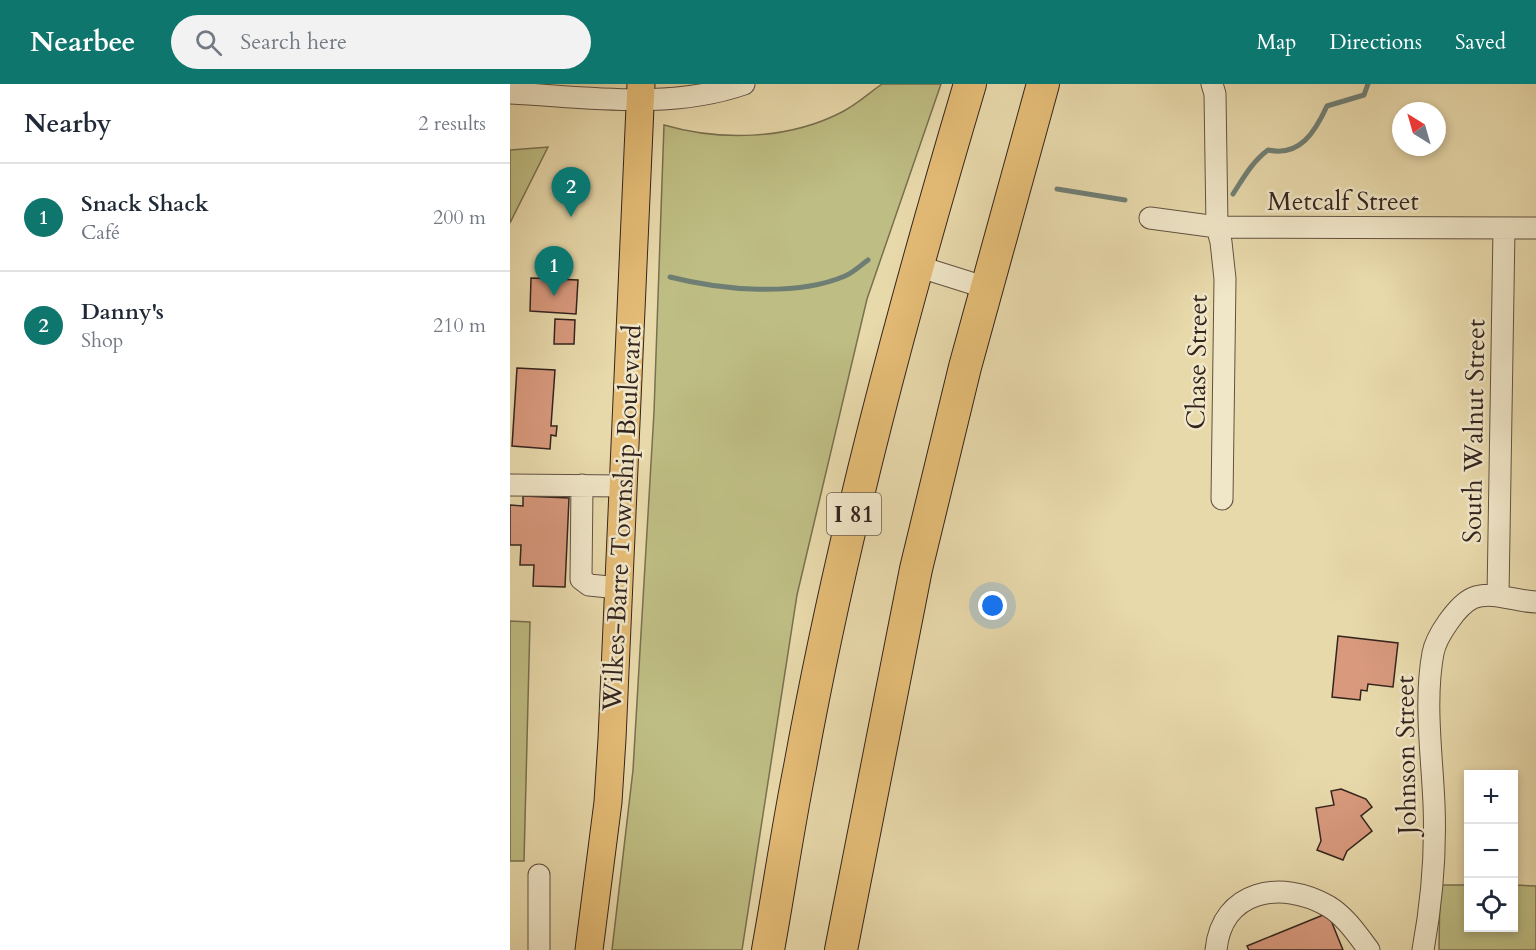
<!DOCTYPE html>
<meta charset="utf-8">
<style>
:root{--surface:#fff;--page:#f2f2f3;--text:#1f2937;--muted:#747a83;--line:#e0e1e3;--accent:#0f766e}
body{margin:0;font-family:Cardo,serif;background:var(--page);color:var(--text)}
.controls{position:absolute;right:18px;bottom:18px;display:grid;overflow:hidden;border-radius:0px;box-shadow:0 3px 9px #0003}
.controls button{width:54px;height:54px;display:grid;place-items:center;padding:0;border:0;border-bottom:2px solid var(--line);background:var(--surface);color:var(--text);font:30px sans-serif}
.compass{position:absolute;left:882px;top:18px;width:54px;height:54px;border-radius:50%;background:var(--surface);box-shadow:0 3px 9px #0003;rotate:323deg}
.you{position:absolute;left:483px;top:522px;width:21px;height:21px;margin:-15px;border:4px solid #fff;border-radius:50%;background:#1a73e8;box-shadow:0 0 0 9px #1a73e833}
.badge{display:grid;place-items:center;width:39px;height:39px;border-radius:50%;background:var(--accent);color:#fff;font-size:20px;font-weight:700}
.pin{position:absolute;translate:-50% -50px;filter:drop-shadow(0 2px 3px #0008)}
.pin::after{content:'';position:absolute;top:32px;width:21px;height:18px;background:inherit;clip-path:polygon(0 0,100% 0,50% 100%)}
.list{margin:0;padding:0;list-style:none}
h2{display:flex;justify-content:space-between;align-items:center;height:78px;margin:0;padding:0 24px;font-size:26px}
h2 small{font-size:20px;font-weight:400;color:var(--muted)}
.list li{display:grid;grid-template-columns:39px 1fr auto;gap:18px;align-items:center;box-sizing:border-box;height:108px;padding:0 24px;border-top:2px solid var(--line)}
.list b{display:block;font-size:22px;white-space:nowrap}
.list p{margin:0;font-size:20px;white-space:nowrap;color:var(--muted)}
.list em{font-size:20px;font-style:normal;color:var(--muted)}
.icon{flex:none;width:33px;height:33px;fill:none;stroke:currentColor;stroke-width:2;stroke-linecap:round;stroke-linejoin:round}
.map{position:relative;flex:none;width:1026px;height:866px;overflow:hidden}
header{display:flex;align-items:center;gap:36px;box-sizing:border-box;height:84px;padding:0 30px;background:var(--accent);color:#fff}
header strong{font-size:28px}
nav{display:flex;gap:33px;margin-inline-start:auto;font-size:21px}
.search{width:420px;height:54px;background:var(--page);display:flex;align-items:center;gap:15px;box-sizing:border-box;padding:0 21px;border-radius:33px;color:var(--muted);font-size:22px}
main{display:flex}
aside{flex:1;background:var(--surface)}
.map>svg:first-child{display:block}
</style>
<header>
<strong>Nearbee</strong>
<div class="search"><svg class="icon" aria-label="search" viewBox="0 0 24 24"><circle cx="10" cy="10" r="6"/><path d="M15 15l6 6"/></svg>Search here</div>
<nav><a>Map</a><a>Directions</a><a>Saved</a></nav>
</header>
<main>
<aside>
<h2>Nearby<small>2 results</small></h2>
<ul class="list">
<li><span class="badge">1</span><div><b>Snack Shack</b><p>Café</p></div><em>200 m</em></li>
<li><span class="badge">2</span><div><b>Danny's</b><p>Shop</p></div><em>210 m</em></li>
</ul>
</aside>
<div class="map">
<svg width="1026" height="866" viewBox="0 0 1026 866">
<rect width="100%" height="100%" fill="#e8d9ab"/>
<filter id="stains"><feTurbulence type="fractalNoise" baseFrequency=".00333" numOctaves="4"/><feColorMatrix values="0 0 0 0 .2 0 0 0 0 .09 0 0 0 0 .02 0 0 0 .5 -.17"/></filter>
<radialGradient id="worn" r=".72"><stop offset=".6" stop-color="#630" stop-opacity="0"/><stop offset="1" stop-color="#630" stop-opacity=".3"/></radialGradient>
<path fill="#bebd83" stroke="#797050" stroke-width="1.5" d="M372,0H431L357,215L287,511L232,866H102L123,686L144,328L154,41C209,57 277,56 330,29C345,22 359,9 372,0Z
M38,63L0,139V66Z
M0,537L20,538L14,777H0Z
M930,801H958V844H1004V801L1026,802V866H929Z"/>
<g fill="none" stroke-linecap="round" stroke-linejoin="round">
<path stroke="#6f7e74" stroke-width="5" d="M547,105L615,116
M723,110C734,93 742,78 758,66C790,73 805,48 817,22L854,11L858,0
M160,193C211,206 286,213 335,192C343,189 351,181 358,176"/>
</g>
<path fill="#d8997d" stroke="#34241e" stroke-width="1.5" d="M21,194L68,196L66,230L20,227Z
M45,235L65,236L64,260H44Z
M7,284L45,286L41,342H47L46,352L41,351L40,365L2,362Z
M13,412L59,414L55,503L23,502L24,481H10L11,461H0V421L13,422Z
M828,552L888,559L883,603L858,600L857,607L851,606L850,616L822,613Z
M831,705L856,715L862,723L851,732L862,747L837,767L833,776L807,766L811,757L806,724L824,721L821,707Z
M818,829L833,866H739L737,862Z"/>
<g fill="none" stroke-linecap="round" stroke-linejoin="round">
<g stroke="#615141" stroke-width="23">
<path id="minor" d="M702,0L705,10L707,143L711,158L715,195L712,415
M0,9C78,13 159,26 234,0
M640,134L707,143L1026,144
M407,182L477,204
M0,401L114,402
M72,401L71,495L79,501L109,504
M988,512L994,145
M29,866V791
M706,866C712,806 771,795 818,822C835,832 847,850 859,866
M913,866C922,817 926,770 924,720C922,671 914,618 923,569C926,553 947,521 963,514C982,506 1007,518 1026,518"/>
</g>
<g stroke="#34241e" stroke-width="29">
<path id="major" d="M79,866L98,718L102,655L131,0"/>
</g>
<g stroke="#34241e" stroke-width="34">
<path id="highway" d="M258,866C269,805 278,743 290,683C332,452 393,225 460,0
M331,866L406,485L455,283L533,0"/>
</g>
<use href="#minor" stroke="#f0e6c8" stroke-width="21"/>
<use href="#major" stroke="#e4bc76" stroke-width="27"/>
<use href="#highway" stroke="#e4bc76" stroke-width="32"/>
</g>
<g text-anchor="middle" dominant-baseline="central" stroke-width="5" stroke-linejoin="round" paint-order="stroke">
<rect fill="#f0e6c8" stroke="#6c5e51" stroke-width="1.5" x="317" y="409" width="54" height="42" rx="4.5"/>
<g font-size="24" font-weight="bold" fill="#34241e">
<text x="344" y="430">I 81</text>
</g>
<g font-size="26" fill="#34241e" stroke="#f0e6c8">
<text x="833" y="117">Metcalf Street</text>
<text transform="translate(687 278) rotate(-89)">Chase Street</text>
<text transform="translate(964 347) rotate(-89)">South Walnut Street</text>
<text transform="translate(112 434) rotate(-87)">Wilkes-Barre Township Boulevard</text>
<text transform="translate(896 671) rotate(-91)">Johnson Street</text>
</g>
</g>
<rect width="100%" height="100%" filter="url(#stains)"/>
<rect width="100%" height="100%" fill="url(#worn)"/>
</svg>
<div class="controls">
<button>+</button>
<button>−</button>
<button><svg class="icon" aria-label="locate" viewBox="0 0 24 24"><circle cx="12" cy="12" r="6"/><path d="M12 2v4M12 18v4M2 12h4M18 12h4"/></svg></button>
</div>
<svg class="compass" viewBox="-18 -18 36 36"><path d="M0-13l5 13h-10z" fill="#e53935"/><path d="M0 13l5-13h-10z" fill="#747a83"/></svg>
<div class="you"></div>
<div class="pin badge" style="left:44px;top:212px">1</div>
<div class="pin badge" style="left:61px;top:133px">2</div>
</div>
</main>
